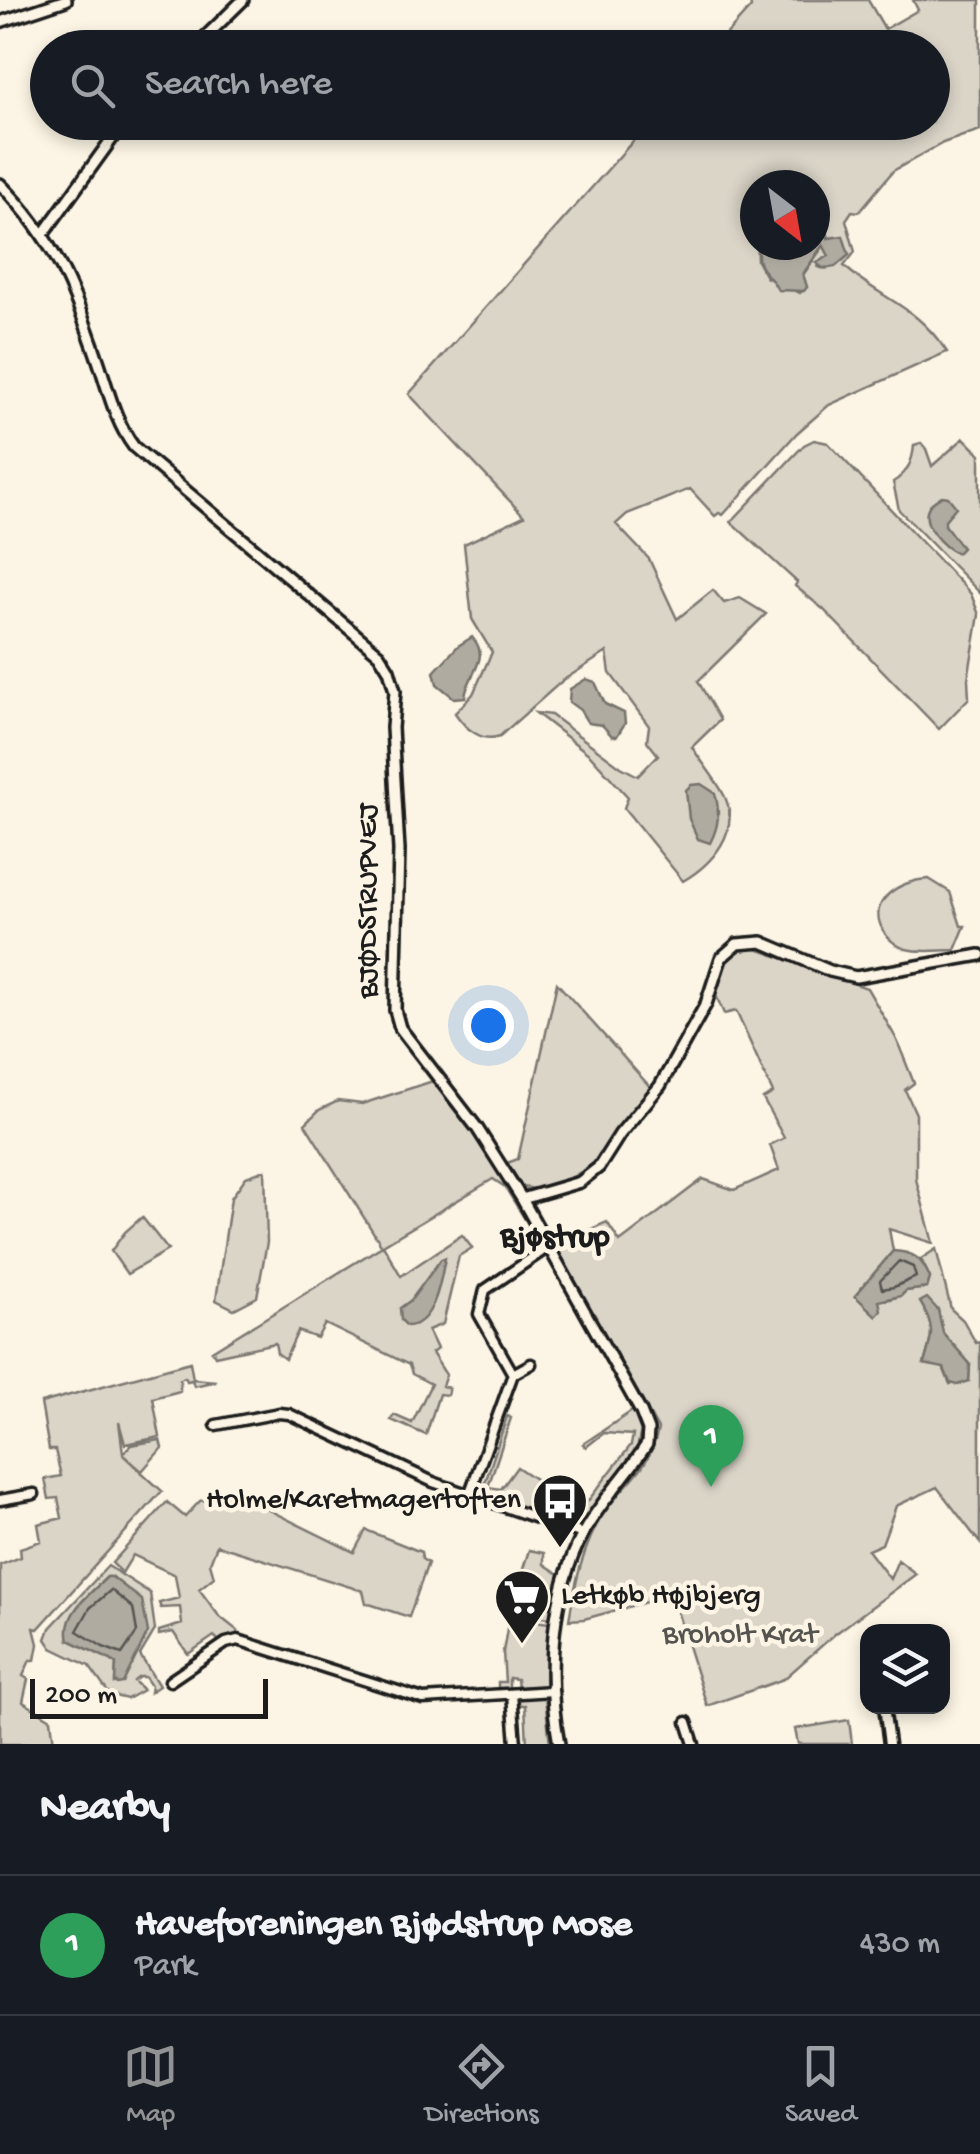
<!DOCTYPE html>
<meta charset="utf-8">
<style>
:root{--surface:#171b24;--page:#20242c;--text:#f1f3f6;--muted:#9ea1a6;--line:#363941;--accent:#919294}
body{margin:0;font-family:"Gochi Hand",sans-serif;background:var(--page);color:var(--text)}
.controls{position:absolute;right:30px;bottom:30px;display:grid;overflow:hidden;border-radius:20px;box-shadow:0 5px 15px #0003}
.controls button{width:90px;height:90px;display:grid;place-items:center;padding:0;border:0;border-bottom:2px solid var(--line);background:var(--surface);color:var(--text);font:50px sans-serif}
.compass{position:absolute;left:740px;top:170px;width:90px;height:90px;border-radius:50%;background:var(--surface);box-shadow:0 5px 15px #0003;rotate:149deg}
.scale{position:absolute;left:30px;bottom:25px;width:238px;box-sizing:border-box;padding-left:10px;border:5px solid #1c1c1c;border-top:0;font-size:28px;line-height:35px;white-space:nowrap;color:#1c1c1c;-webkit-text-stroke:8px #fcf5e5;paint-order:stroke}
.you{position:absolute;left:488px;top:1025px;width:35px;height:35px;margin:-25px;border:8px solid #fff;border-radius:50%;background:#1a73e8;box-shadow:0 0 0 15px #1a73e833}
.badge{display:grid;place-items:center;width:65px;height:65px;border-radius:50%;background:var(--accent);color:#fff;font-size:32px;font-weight:700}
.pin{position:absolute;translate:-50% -82px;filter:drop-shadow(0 2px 5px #0008)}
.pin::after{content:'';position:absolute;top:52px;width:35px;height:30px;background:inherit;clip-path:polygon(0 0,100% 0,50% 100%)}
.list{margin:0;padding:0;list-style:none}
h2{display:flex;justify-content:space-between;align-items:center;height:130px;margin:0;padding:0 40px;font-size:42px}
h2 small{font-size:32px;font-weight:400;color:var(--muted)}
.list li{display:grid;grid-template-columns:65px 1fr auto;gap:30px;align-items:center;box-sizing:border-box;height:140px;padding:0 40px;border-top:2px solid var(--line)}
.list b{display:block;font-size:38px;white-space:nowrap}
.list p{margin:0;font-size:32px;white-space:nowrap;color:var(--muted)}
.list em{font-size:32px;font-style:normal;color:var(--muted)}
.icon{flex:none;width:55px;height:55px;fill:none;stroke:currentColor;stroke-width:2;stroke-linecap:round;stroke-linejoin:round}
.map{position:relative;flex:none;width:980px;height:1744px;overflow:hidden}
.search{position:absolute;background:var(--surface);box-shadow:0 5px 15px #0003;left:30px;right:30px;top:30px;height:110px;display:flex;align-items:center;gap:25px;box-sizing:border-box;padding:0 35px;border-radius:55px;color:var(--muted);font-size:38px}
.sheet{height:270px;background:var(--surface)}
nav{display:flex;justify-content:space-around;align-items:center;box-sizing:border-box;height:140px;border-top:2px solid var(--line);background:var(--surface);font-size:28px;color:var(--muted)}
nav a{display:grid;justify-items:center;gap:5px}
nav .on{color:var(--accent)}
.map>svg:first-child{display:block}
</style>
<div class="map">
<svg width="980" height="1744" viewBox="0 0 980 1744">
<rect width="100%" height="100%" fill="#fcf5e5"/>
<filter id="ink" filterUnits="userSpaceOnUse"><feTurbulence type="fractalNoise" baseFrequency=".01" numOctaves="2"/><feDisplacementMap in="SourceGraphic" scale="20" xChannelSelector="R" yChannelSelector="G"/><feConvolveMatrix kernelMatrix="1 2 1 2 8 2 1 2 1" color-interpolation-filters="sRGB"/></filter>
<g filter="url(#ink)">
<path fill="#dbd5c8" stroke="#7c7872" stroke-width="2.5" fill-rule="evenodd" d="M750,0H868L885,29L918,10L913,0H980V130L943,143L893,171L859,212L852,211L846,220L855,252L844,266C883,301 915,304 947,352L829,405L797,433L723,515L719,513L715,516L690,489L627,514L616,524L649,559L677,619L713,590L724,603L740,598L766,614L698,681L720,720L692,747C702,763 716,779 724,795C742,831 712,864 683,881L624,808L628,797L590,755L536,713L551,715L621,767L638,776L658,755L647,741L649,726L610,673L607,652L562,681L500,736C481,743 465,728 455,713L473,694L492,652L472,619L464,544L524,516L409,394L649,123L932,122V48L715,47L751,7ZM755,185H815V217L824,221L829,238L849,254C839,264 832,272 818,267L829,256L824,245L803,275L807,287L800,293L766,277L757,261Z
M964,438L980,454V593L899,510L893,482C907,474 913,461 914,445L921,443L926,449L932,466Z
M814,440L828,443L971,594L979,615L968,679L969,698L939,729L823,609L795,586L797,582L731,522L804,445Z
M929,879L950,892L961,926H965L955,950C940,950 921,953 906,949C898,947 891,941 886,935C862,902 900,880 929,879Z
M748,946L867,988L896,1038L914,1083L905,1090L916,1114V1179L933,1243L889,1229L893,1251L855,1296C872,1299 892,1305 905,1291L927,1288L930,1278L921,1259L936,1249L951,1309L963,1320L976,1343L980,1342V1543L937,1487L896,1506L882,1544L868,1550L890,1579L898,1560L916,1574L835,1634L784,1679L707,1706L672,1595L584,1619L569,1620C575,1583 583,1546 603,1514C626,1480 649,1472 658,1429L554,1245L607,1222L620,1242L703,1179L734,1190L779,1170L770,1145L784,1138L763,1099L773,1093L736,1011L724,1014L715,993L728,959ZM938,1310L943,1333L970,1364L969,1381L950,1384L943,1367L924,1364L932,1335L931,1319Z
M557,983L652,1089L617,1129L596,1162L562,1184L533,1189L522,1186L507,1163L518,1159Z
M433,1081C476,1133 513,1188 546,1246L535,1250V1245L527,1243L522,1250L519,1246L533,1232L505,1187L493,1179L383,1245L401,1276L462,1235L472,1248L459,1256L443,1324L428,1330L437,1349L432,1353L446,1375L442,1386L449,1388L447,1395L439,1394L426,1435L391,1420L394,1415L412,1423L431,1384L412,1374L409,1365L325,1324L317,1338L298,1331L285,1359L277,1353L275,1343L215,1356L212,1351L382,1246L305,1124L319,1110L338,1101L362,1104Z
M265,1170L267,1242L257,1297L234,1309L216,1300L231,1198L246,1177Z
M142,1217L168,1250L127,1274L111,1251L125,1232Z
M190,1362L193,1379L216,1381L194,1386L192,1380L187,1381L185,1377L180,1379V1391L153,1398L160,1437L125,1444L119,1422L123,1453L131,1445L160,1440L162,1448L142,1471L123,1455L162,1491L38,1629L34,1628L38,1644L35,1660H30L23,1676L28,1679L23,1702L51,1719L54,1744H0V1565L21,1557L20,1548L41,1541L38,1524L62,1518L58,1498L49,1499L45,1479L61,1476L55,1450H49L41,1403Z
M635,1409L641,1430L637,1449L584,1524L575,1526L546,1515L545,1508L557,1498L581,1510L631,1445L633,1435L604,1433L586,1447L583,1444Z
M507,1416L511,1418L488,1487L501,1489L517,1467L550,1489L534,1511L477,1493L478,1485L485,1483Z
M236,1494L354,1552L366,1530L421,1552L422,1559L428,1563L409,1617L366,1603L363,1591L217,1545L210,1563L214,1577L199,1589L219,1616L238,1631L236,1635L219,1641L214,1636L188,1654L173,1632L159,1635V1631L182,1624L180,1607L161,1608L159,1603L179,1598L175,1575L133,1555L122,1573L112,1563L167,1502L185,1517L200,1501Z
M529,1550L544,1553V1564L559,1574L550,1618L509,1613Z
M108,1566L150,1593L155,1630L140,1655L159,1686L150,1692L151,1686L145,1677H139L134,1681L143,1690L127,1699L110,1695L89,1666L52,1648L46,1639L50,1628ZM107,1577H113L122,1586L144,1641L137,1648L132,1665L115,1682L116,1664L111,1660L69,1640C67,1609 86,1598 107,1577Z
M509,1617L549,1623L545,1687L518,1689L517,1679L509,1678V1690L498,1687V1682H505L503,1652Z
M545,1696L550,1744H527L525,1705H517V1697Z
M849,1720L852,1744H798L795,1729Z"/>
<path fill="#b0aba1" stroke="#75726c" stroke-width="2.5" d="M822,216L828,238L843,236L849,255L835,267L823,268L816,263L829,256L823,245L803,274L807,287L804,291L778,290C767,268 756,275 758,245H815V217Z
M942,496L948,497L956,507L945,520V525L962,548L957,553C943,548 919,523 929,506C931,503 939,498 942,496Z
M472,637C492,659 468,673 465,697L454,698L437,684L434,672L458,646Z
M586,679L595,682L605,704L624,713L625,723L617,736H612L602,725L588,723L580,710L569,702L570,689Z
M701,784L715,793C720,812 719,826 710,843L698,839L689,819L686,790L691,785Z
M893,1251C915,1252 922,1259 930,1278L927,1288L906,1291L901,1296L879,1301L881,1310L876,1316L855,1296Z
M445,1258C441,1280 434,1326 407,1326L401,1320L400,1308L411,1300L441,1259Z
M927,1298L938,1310L943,1333L970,1364L969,1381L958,1385L950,1383L944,1368L924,1364C932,1337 936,1327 920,1302Z
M107,1577H112L142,1600L148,1632L123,1683L118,1684L115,1682L116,1664L111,1660L69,1640C62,1614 89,1595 107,1577Z"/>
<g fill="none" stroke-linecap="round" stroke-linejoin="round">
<path stroke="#575551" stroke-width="2.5" d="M899,1261L913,1267L916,1277L894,1287L882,1289L880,1281Z
M111,1590L133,1608L137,1632L122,1654L103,1647L77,1631L90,1608Z"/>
<g stroke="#1c1c1c" stroke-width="15">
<path id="minor" d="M513,1374L531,1364
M216,1425L279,1413L289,1414L433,1482L583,1534
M469,1495L513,1374L479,1314L485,1290L541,1252
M0,1500L34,1494
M170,1681L226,1643L238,1640L423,1699L553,1691
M512,1694L516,1744
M884,1706L889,1744
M687,1722L694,1744"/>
</g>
<g stroke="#1c1c1c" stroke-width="16">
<path id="tertiary" d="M0,22L66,0
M194,48L243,0
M0,184C54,238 74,289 98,360C108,389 115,422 134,447L379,654L389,670L395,691L392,728L399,850L395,1010L400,1028L477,1128L522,1199L641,1412L648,1430L647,1444C627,1475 601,1501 584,1532C550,1595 546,1675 559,1744
M44,233L124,122
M522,1199L580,1182L599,1167L620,1134L660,1086L706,1004L721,958L737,944L762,942L830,971L856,977L980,955"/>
</g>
<use href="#minor" stroke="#fcf5e5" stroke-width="8"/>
<use href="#tertiary" stroke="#fcf5e5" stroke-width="9"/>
</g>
</g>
<defs>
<g id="bus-pin" transform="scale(2.875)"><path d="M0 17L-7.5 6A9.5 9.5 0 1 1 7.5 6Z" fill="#1c1c1c" stroke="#fcf5e5"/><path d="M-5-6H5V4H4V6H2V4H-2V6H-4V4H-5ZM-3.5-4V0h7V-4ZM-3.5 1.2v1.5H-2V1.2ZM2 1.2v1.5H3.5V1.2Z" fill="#fff"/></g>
<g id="supermarket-pin" transform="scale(2.875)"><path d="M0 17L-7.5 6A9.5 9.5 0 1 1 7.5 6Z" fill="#1c1c1c" stroke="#fcf5e5"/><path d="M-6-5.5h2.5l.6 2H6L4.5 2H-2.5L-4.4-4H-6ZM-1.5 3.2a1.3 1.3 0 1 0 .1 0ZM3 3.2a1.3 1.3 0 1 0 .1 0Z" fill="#fff"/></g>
</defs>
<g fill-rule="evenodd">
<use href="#bus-pin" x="560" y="1501"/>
<use href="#supermarket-pin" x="522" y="1597"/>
</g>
<g text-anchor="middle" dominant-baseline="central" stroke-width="9" stroke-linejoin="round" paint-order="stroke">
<g font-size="30" fill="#1c1c1c" stroke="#fcf5e5">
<text transform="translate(370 901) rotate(-90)">BJØDSTRUPVEJ</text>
</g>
<g font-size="30" fill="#1c1c1c" stroke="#fcf5e5" text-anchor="end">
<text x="521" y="1501">Holme/Karetmagertoften</text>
<text x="561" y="1597" text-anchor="start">Letkøb Højbjerg</text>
</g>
<g font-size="30" fill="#555450" stroke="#fcf5e5">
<text x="740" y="1636">Broholt Krat</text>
</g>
<g font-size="32" font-weight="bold" fill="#1c1c1c" stroke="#fcf5e5">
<text x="555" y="1239">Bjøstrup</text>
</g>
</g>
</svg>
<div class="controls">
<button><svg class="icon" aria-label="layers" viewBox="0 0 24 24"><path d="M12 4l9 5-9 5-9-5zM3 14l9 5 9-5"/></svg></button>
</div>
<svg class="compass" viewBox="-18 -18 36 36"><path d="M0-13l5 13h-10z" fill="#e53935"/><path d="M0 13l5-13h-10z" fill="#9ea1a6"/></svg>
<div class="scale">200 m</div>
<div class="you"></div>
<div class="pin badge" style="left:711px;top:1487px;background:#2e9e5b">1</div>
<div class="search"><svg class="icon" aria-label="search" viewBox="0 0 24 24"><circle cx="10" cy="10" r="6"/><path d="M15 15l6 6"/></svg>Search here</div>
</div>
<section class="sheet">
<h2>Nearby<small></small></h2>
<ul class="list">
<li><span class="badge" style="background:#2e9e5b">1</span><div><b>Haveforeningen Bjødstrup Mose</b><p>Park</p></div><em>430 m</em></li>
</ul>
</section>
<nav>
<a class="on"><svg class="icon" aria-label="map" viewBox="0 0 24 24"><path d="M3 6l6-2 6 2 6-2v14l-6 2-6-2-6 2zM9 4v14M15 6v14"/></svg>Map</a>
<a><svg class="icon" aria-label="directions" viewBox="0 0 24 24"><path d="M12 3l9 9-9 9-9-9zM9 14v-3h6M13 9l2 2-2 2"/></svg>Directions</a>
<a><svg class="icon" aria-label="saved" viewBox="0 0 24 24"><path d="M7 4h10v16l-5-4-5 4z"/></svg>Saved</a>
</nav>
